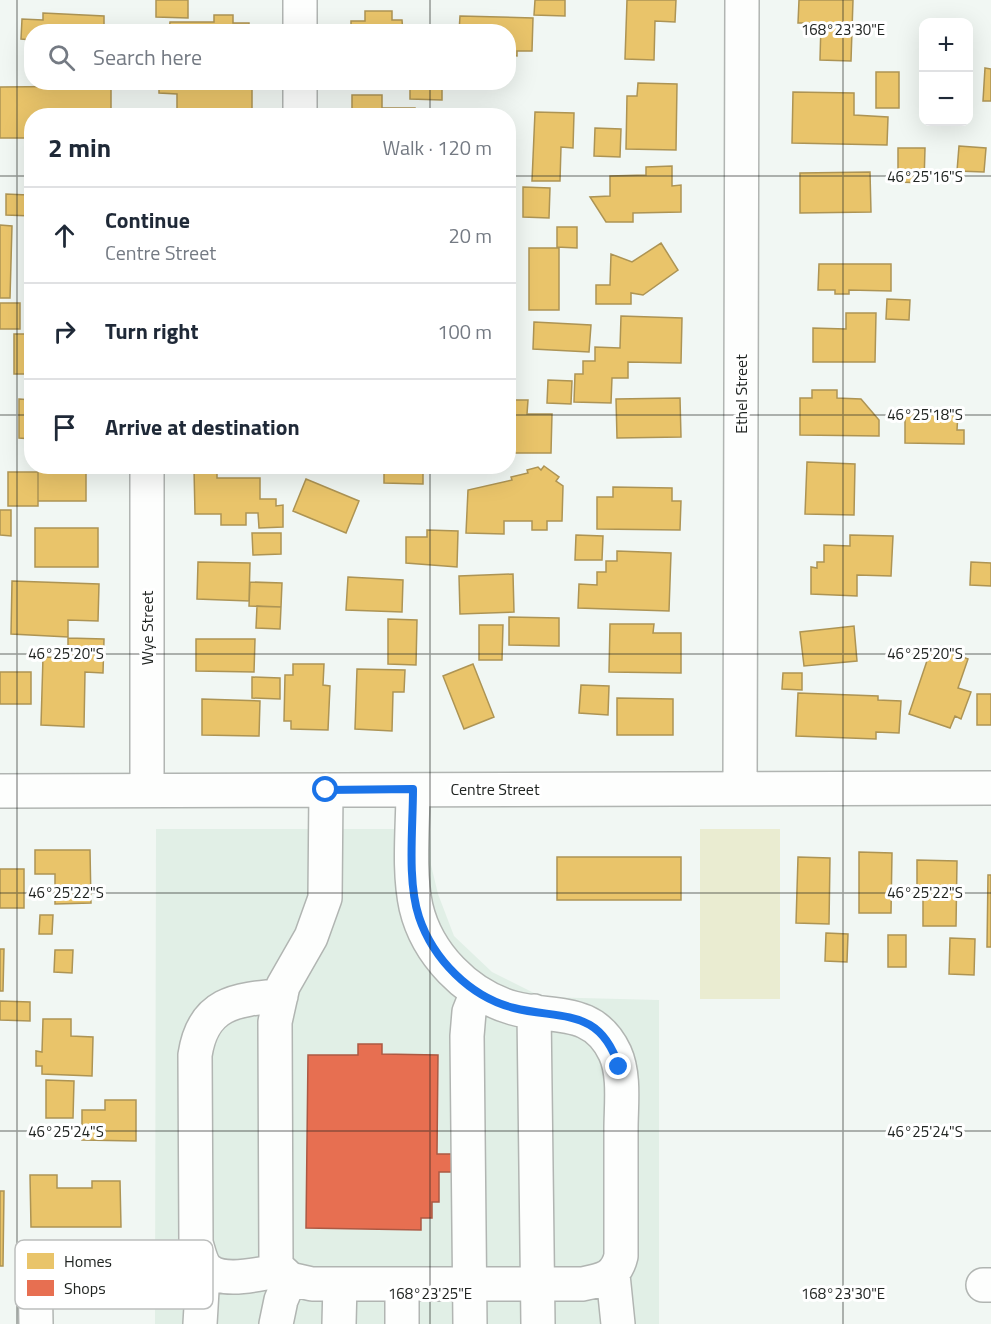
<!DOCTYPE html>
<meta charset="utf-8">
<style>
:root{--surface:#fff;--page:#f2f2f3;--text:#1f2937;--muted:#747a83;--line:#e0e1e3}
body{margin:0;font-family:"Titillium Web",sans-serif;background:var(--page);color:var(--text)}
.controls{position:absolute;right:18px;top:18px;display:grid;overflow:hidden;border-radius:12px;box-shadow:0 6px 24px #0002}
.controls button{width:54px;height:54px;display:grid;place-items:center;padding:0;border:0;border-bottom:2px solid var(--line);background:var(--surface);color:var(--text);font:30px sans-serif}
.stop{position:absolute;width:18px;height:18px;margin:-14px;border:4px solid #1a73e8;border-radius:50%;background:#fff}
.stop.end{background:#1a73e8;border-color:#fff;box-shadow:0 2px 6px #0008}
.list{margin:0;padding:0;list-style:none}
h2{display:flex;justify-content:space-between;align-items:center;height:78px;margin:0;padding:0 24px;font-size:26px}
h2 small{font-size:20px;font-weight:400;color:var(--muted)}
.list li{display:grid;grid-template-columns:39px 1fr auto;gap:18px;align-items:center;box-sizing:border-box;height:96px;padding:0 24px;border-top:2px solid var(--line)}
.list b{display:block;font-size:22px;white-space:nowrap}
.list p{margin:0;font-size:20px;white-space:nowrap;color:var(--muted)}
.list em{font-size:20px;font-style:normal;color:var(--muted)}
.icon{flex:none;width:33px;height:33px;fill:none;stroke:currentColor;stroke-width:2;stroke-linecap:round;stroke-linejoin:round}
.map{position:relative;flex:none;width:991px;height:1324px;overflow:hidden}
.search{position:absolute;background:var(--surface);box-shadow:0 6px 24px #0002;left:24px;top:24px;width:492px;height:66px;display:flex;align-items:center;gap:15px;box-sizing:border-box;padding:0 21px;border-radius:24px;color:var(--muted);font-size:22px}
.panel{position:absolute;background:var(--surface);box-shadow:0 6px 24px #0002;left:24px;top:108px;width:492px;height:366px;border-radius:24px}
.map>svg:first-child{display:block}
</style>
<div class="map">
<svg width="991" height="1324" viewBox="0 0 991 1324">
<rect width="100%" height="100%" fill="#f1f7f3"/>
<path fill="#e1efe6" d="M156,829H430L431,865L438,894L454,936L492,972L542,997L659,1000V1324H155Z"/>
<path fill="#eaecd1" d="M700,829H780V999H700Z"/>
<path fill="#e9c46a" stroke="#ad9454" stroke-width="1.5" d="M156,0H188V18L156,17Z
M535,0H565V16L534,15Z
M627,0H676L675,22L655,21L654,60L625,59Z
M799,0H853L851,61L820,60L821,23H798Z
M365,11H392V20H402L403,32H351V21H365Z
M43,13L104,16V32H32V40L21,39L22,19L43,20Z
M214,15H233V23H249V32H169L170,22H214Z
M460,16L533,18L532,51H517V56L508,55V32H459Z
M985,68L991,69V101H983Z
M876,72H899V108H876Z
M159,82H252V112L271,113V116L177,114V94L159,93Z
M410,82H442V100L410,99Z
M638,83L677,84L676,150L626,149L627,96H637Z
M111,86V116H32V138H0V87Z
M793,92L854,93V115L888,117L887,145L792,143Z
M352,95H382V108H415V116H352Z
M535,112L574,113L573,148L561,147L560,181H532Z
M595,128L621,129L620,157L594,156Z
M959,146L986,148L984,172L957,171Z
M898,148H925L924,183L898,182Z
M29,164H32V216L6,215V194L28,195Z
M672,166V186L681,185V212L633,213V222H606L590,197L610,196V176L646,175V167Z
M870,172L871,212L800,213V173Z
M523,187L550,188L549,218L523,217Z
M0,225L12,226L10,298H0Z
M557,227H577V248L557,247Z
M508,232H514V251H508Z
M661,243L678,270L643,295L631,293V304H596V285H610L611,254L632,262Z
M529,248H559V310H529Z
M819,264H891V291L849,290V294H835V290H818Z
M887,299L910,300L909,320L886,319Z
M0,303H20V329H0Z
M846,313H876L875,362H813V328L846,329Z
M621,316L682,318L681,363L628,362V378H612L611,403L574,402L575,374H583V361H595V347L620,348Z
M534,322L591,325L589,352L533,349Z
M14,334H32V374H14Z
M548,380L572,381L571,404L547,403Z
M812,390H837V398L861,399L879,420V436L800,435V398H812Z
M680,398L681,437L617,438L616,399Z
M19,399L32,400V439L19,438Z
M508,400H528L527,414H552L551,453H508Z
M905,413H958L957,430H964V444L905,443Z
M807,462L855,464L854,515L805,514Z
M38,466H86V501H38Z
M384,466H423V484L384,483Z
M544,466L559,477L556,481L563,486L562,521H547V530H532V521H504V534L466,533L468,490L512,480L511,477L528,473L527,470L538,467L541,470Z
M217,468V478H260V499H276V506L283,505V527L259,528L258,513H246V525H221V514H195L194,469Z
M8,472H38V506H8Z
M306,479L359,501L346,533L293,511Z
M613,487L672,488V501H681L680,530L597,529V497H613Z
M0,510H11V536L0,535Z
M35,528H98V567H35Z
M427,530L458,531L457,567L406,563V537H427Z
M252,533H281V554L253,555Z
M576,535L603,536L602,560H575Z
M850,535L893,536L891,576L857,575V596L811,594V567L817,568V562H824V545L850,546Z
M617,551L671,553L669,611L578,608L579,584L597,585V572H606V561H617Z
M198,562L250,563L249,601L197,599Z
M971,562L991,563V586L970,585Z
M513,574L514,612L460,614L459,576Z
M348,577L403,580L402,612L346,610Z
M12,581L99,584L98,621L68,620V637L11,634Z
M250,582L282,583L281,607L249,606Z
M257,606L281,607L280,629L256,628Z
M509,617L559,618V646L509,645Z
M388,619L417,620L416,665L388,664Z
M610,624H654L653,633H681V673L609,672Z
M479,625H503L502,660H479Z
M854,626L857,661L804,666L800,632Z
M68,638L104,639L103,673L85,672L84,727L41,725L43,657L68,658Z
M196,639H255L254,672L196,671Z
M932,646L968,659L958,688L971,692L961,719L955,716L950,728L909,714Z
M293,664H324L323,685L330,686L328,730L291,729V721H284L285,675H293Z
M473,664L494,717L464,729L443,676Z
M357,669L405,670L404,692H393L392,731L355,729Z
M0,672H31V704H0Z
M783,673H802V690L782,689Z
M252,677L280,678V699L252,698Z
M581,685L609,686L608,715L579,713Z
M798,693L878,696V700L901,701L899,733L876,732V739L796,736Z
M977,694H991V725H977Z
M617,698L673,699V735H617Z
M202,699L260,701L259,736L202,735Z
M35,850H90L91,903L55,904V874H35Z
M859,852L892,853L891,913H859Z
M557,857H681V900H557Z
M798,857L830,858L829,924L796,923Z
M917,860L957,861L956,926H923V886H917Z
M0,869H24V908H0Z
M988,875H991V947H987Z
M40,915H53L52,934H39Z
M826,933L848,934L847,962L825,961Z
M888,935H906V967H888Z
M950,938L975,939L974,975L949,974Z
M0,949H4L3,991H0Z
M55,950H73L72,973L54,972Z
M0,1001L30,1002V1021L0,1020Z
M43,1019H71V1036L93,1037L92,1076L42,1074V1066H36V1051L42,1052Z
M46,1080L74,1081L73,1118H46Z
M105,1100H136V1141L82,1140V1110H105Z
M30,1175H57V1188H92V1181H120L121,1227H31Z
M0,1191H4L3,1266H0Z"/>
<path fill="#e76f51" stroke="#ac5943" stroke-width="1.5" d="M358,1044H382V1054L438,1055L437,1154H462L461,1172H439V1202H432V1218H421V1230L306,1228L308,1055H358Z"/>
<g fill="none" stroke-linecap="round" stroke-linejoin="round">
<g stroke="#b1b5b2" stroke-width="36">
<path id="minor" d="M300,0V32
M300,82V116
M147,466V790
M740,789L742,0
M326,790L325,898L311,937L283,986L275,1022L276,1266L290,1279L312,1284H582C602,1280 616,1278 621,1256C621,1214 621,1171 621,1129C621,1105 625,1075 615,1053C593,1006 552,1019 513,1008C467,995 427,954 416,907C408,870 413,827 413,790
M0,791L991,788
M534,1011L538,1324
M35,1265L36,1324
M279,1271C260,1273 225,1284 208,1270C201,1264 199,1252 196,1243L195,1055C203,1003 235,999 281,996
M613,1275L618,1324
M402,1285V1324
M983,1285H991
M200,1324L202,1290L208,1270
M276,1324L281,1300L290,1279
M339,1324L340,1284
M470,1324L467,1036L469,1012L477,992"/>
</g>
<use href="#minor" stroke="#fdfefd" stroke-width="33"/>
</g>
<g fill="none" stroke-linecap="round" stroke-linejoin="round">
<path stroke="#1a73e8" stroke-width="8" d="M326,790L413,789C413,828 407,881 419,917C433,959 470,997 514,1008C562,1020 600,1007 619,1067"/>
</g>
<path fill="none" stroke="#212522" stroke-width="1.5" stroke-opacity="0.45" d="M17,0V1324M430,0V32M843,0V1324M430,82V116M0,176H32M508,176H991M0,415H32M508,415H991M430,466V1324M0,654H991M0,893H991M0,1131H991"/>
<g text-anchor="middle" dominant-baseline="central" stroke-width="6" stroke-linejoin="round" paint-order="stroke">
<g font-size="16" fill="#212522" stroke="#fff">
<text transform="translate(741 394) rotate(-90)">Ethel Street</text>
<text transform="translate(147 628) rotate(-90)">Wye Street</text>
<text x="495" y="789">Centre Street</text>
</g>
</g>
<rect x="15" y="1240" width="198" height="69" rx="9" fill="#fff" stroke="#bcbebd" stroke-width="1.5"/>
<rect x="27" y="1253" width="27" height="16" fill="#e9c46a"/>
<rect x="27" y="1280" width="27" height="16" fill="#e76f51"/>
<g font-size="16" fill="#212522">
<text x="64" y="1267">Homes</text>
<text x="64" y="1294">Shops</text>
</g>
<g font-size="15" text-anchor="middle" fill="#212522" stroke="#fff" stroke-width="6" stroke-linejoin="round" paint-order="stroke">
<text x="843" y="35">168°23'30"E</text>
<text x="925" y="182">46°25'16"S</text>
<text x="925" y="420">46°25'18"S</text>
<text x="66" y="659">46°25'20"S</text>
<text x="925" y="659">46°25'20"S</text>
<text x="66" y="898">46°25'22"S</text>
<text x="925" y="898">46°25'22"S</text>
<text x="66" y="1137">46°25'24"S</text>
<text x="925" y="1137">46°25'24"S</text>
<text x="430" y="1299">168°23'25"E</text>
<text x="843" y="1299">168°23'30"E</text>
</g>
</svg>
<div class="controls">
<button>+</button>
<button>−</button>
</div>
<div class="stop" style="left:326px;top:790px"></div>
<div class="stop end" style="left:619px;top:1067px"></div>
<div class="search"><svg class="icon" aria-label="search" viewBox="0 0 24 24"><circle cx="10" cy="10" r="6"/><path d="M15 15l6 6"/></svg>Search here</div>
<section class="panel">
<h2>2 min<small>Walk · 120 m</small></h2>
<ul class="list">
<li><svg class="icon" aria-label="ahead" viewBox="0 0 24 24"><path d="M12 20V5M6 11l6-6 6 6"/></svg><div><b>Continue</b><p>Centre Street</p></div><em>20 m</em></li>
<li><svg class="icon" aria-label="right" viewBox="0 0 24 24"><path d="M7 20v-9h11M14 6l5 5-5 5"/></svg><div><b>Turn right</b></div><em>100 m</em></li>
<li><svg class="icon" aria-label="arrive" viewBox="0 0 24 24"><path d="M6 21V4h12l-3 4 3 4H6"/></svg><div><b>Arrive at destination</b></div></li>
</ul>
</section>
</div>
